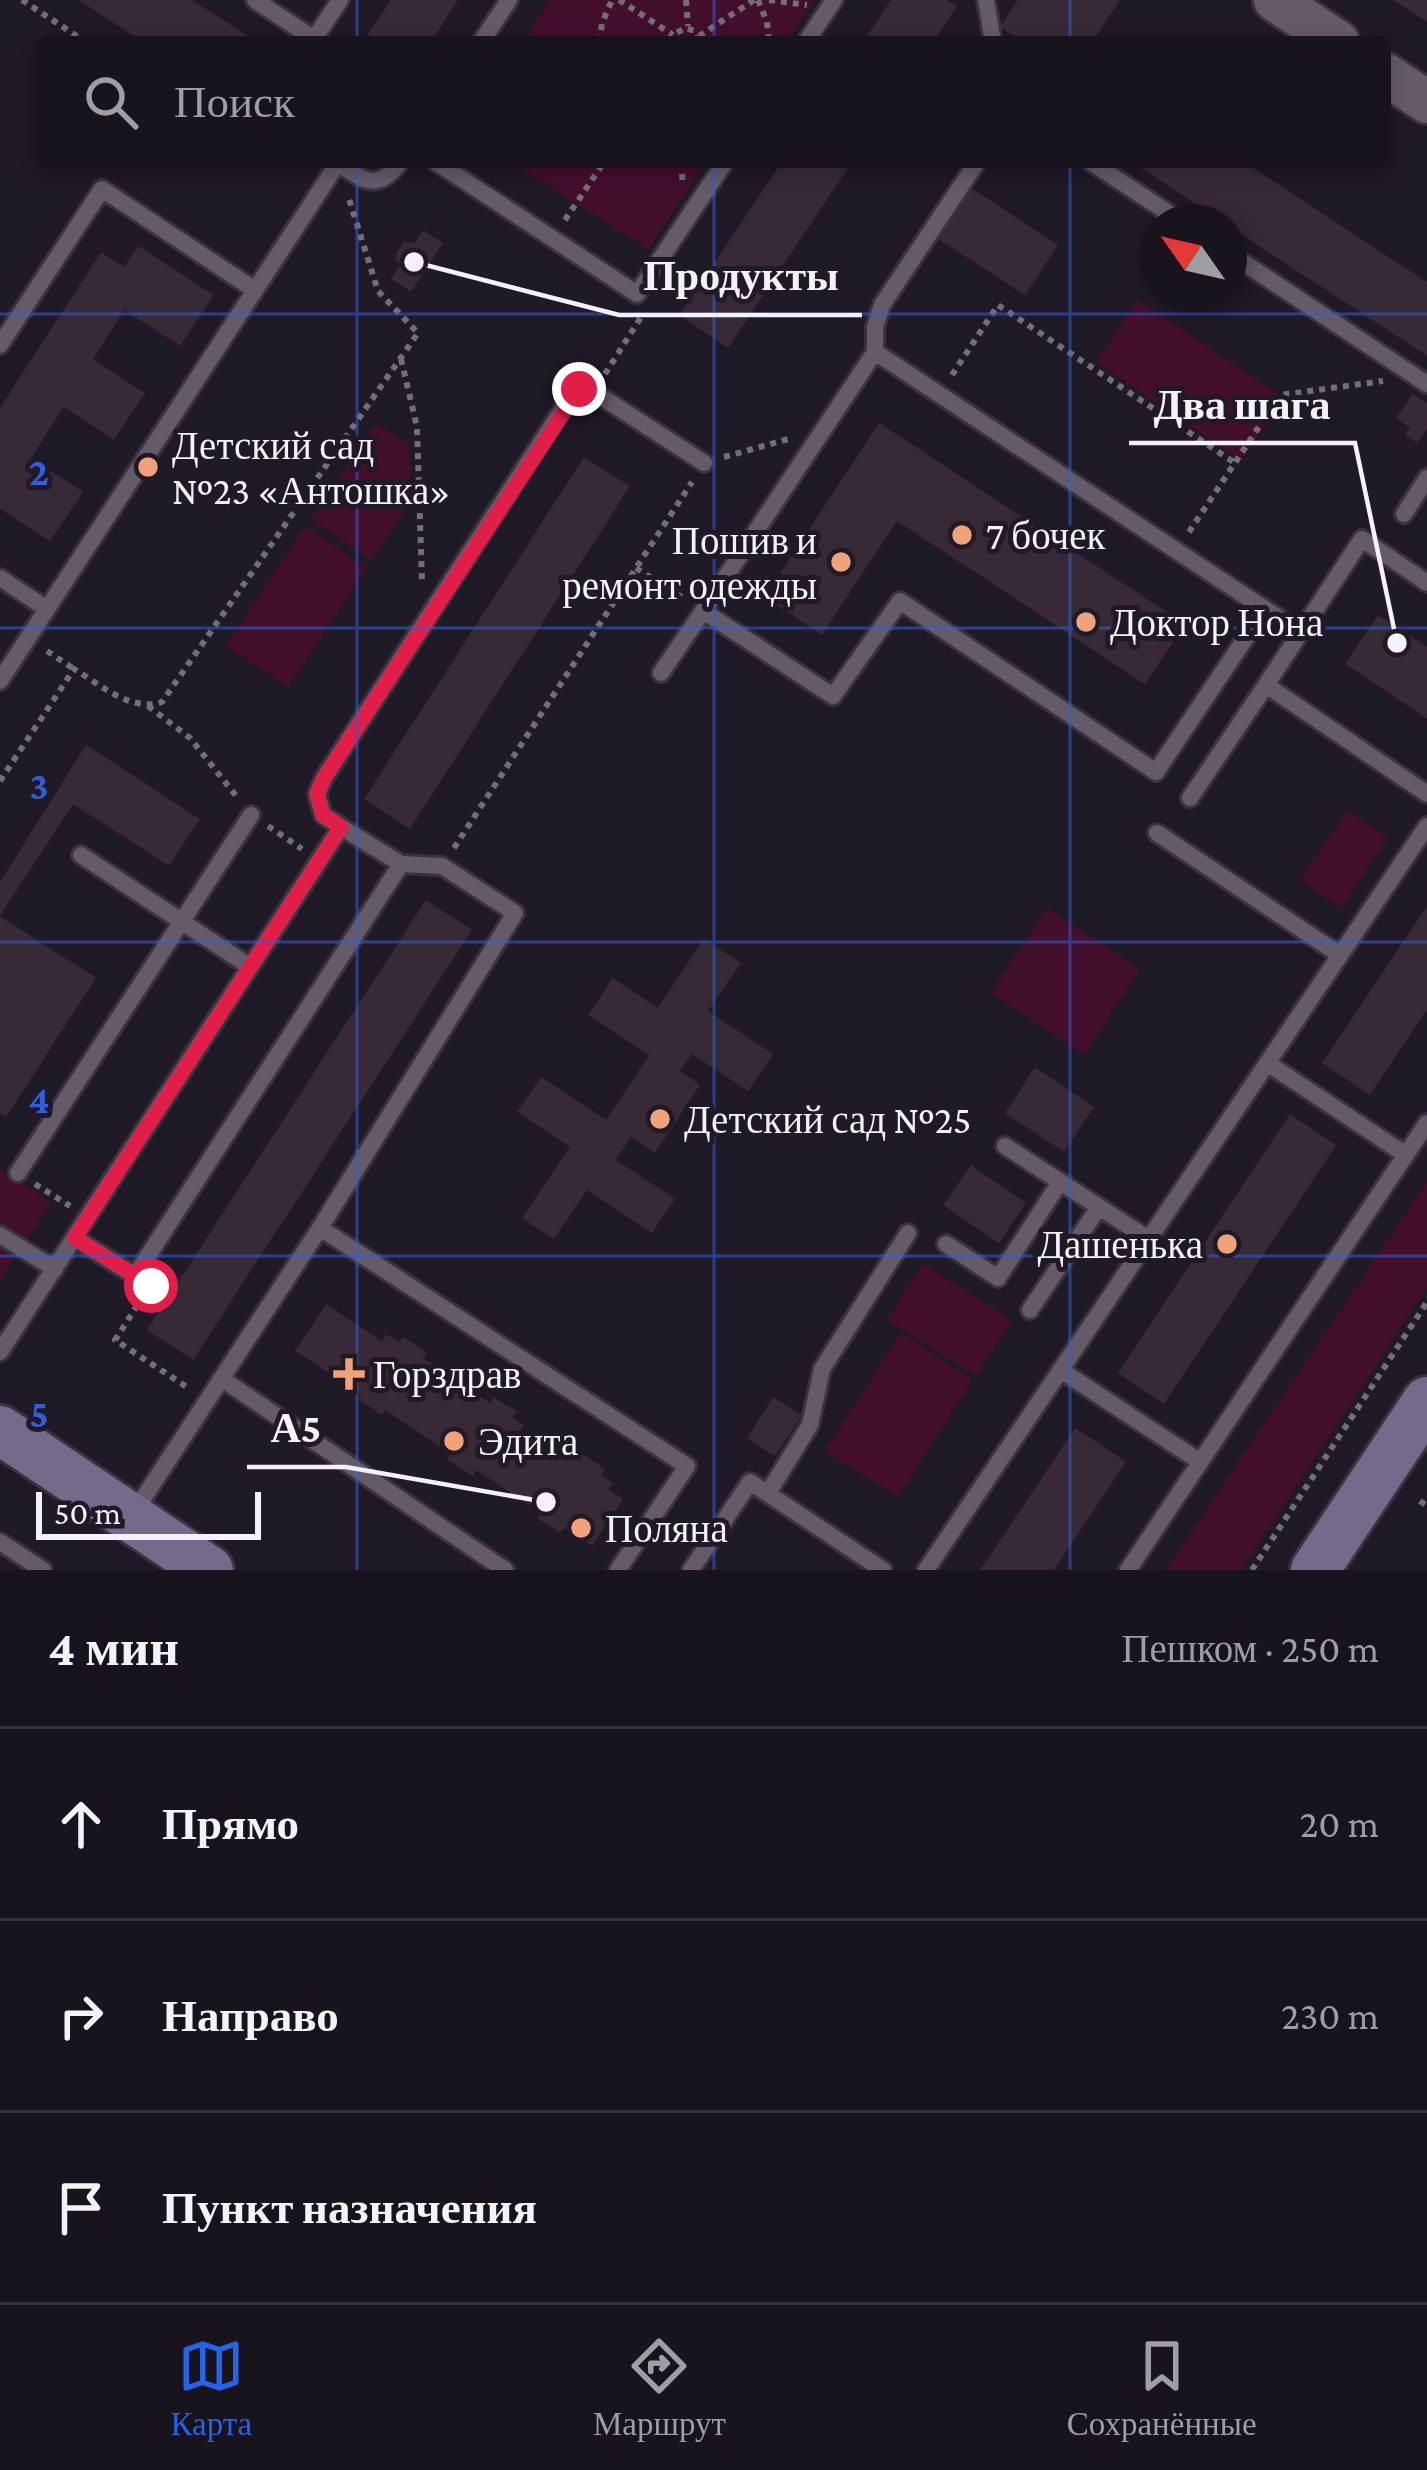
<!DOCTYPE html>
<html lang="ru">
<meta charset="utf-8">
<style>
:root{--surface:#18131c;--page:#252029;--text:#f1f3f6;--muted:#9f9ea3;--line:#36323b;--accent:#2563eb}
body{margin:0;font-family:"Crimson Pro",serif;background:var(--page);color:var(--text)}
.compass{position:absolute;left:1139px;top:204px;width:108px;height:108px;border-radius:50%;background:var(--surface);box-shadow:0 6px 18px #0003;rotate:304deg}
.scale{position:absolute;left:36px;bottom:30px;width:225px;box-sizing:border-box;padding-left:12px;border:6px solid #f5f0f9;border-top:0;font-size:33px;line-height:42px;white-space:nowrap;color:#f5f0f9;-webkit-text-stroke:9px #201926;paint-order:stroke}
.stop{position:absolute;width:36px;height:36px;margin:-27px;border:9px solid #e11d48;border-radius:50%;background:#fff}
.stop.end{background:#e11d48;border-color:#fff;box-shadow:0 3px 12px #0008}
.list{margin:0;padding:0;list-style:none}
h2{display:flex;justify-content:space-between;align-items:center;height:156px;margin:0;padding:0 48px;font-size:51px}
h2 small{font-size:39px;font-weight:400;color:var(--muted)}
.list li{display:grid;grid-template-columns:78px 1fr auto;gap:36px;align-items:center;box-sizing:border-box;height:192px;padding:0 48px;border-top:3px solid var(--line)}
.list b{display:block;font-size:45px;white-space:nowrap}
.list em{font-size:39px;font-style:normal;color:var(--muted)}
.icon{flex:none;width:66px;height:66px;fill:none;stroke:currentColor;stroke-width:2;stroke-linecap:round;stroke-linejoin:round}
.map{position:relative;flex:none;width:1427px;height:1570px;overflow:hidden}
.search{position:absolute;background:var(--surface);box-shadow:0 6px 18px #0003;left:36px;right:36px;top:36px;height:132px;display:flex;align-items:center;gap:30px;box-sizing:border-box;padding:0 42px;border-radius:12px;color:var(--muted);font-size:45px}
.sheet{height:732px;background:var(--surface)}
nav{display:flex;justify-content:space-around;align-items:center;box-sizing:border-box;height:168px;border-top:3px solid var(--line);background:var(--surface);font-size:33px;color:var(--muted)}
nav a{display:grid;justify-items:center;gap:6px}
nav .on{color:var(--accent)}
.map>svg:first-child{display:block}
</style>
<div class="map">
<svg width="1427" height="1570" viewBox="0 0 1427 1570">
<rect width="100%" height="100%" fill="#201926"/>
<path fill="#440e2d" d="M550,0H814L786,42H523Z
M511,162H706L648,249Z
M1138,300L1284,398L1241,460L1096,362Z
M376,424L410,445L411,502L371,560L311,519Z
M305,527L367,568L288,687L226,646Z
M1347,811L1388,838L1341,908L1300,880Z
M1047,908L1140,969L1085,1055L991,993Z
M0,1169L51,1202L0,1281Z
M1427,1182V1288L1241,1570H1166Z
M923,1264L1012,1320L976,1376L887,1320Z
M901,1333L973,1380L898,1497L825,1451Z"/>
<path fill="#372a36" d="M79,0H192L249,37L246,42H143Z
M391,0H458L431,42H363Z
M891,0H947L957,6L933,42H863Z
M1018,0H1120L1092,42H1023L1000,27Z
M1393,0H1427V22Z
M782,162H852L728,348L680,315Z
M1132,162H1244L1427,282V356L1229,226V222H1223Z
M971,188L1058,245L1025,295L938,239Z
M423,230L443,243L411,292L391,279L401,264L395,260L396,254L403,242L414,243Z
M138,246L214,295L180,346L124,310L93,359L145,393L114,440L64,407L31,458L83,492L50,541L0,509V408L101,252L124,267Z
M1413,394L1427,403V428L1417,443L1405,435L1410,428L1396,418Z
M879,423L1185,624L1145,684L897,521L822,635L765,597Z
M584,457L630,486L410,829L364,799Z
M1378,615L1427,647V719L1345,664Z
M86,745L200,819L169,866L73,804L0,916L96,978L6,1117L0,1113V882Z
M426,900L472,930L193,1360L147,1330Z
M1427,906V1009L1370,1095L1322,1063Z
M704,939L741,963L708,1011L773,1054L748,1091L692,1054L680,1071L700,1085L655,1153L631,1137L616,1160L675,1199L652,1233L587,1190L554,1239L522,1218L570,1147L517,1112L541,1077L606,1120L649,1055L588,1015L613,978L658,1008Z
M1035,1067L1094,1107L1064,1152L1005,1113Z
M1290,1114L1336,1145L1164,1404L1118,1373Z
M971,1165L1026,1203L999,1243L943,1205Z
M326,1304L382,1341L386,1334L399,1342L403,1337L415,1344L427,1352L423,1358L435,1366L430,1373L472,1400L476,1394L490,1403L494,1397L505,1404L517,1411L513,1418L524,1425L520,1431L563,1460L568,1453L579,1461L583,1454L605,1469L601,1475L613,1483L609,1490L623,1499L592,1546L564,1528L560,1533L537,1518L541,1512L476,1470L473,1476L447,1459L451,1454L385,1410L382,1415L358,1399L361,1394L295,1351Z
M773,1397L802,1415L775,1456L747,1438Z
M1075,1428L1126,1462L1054,1570H980Z"/>
<g fill="none" stroke-linecap="round" stroke-linejoin="round">
<g stroke="#39333d" stroke-width="22">
<path id="service" d="M255,0L314,39L340,0
M986,0L993,42
M481,42L509,0
M806,42L834,0
M436,162L637,294L725,162
M977,162L882,305L875,327V352L1300,632
M1091,162L1182,222
M1229,253L1427,384
M0,345L102,189L255,290
M875,352L703,611L833,696L900,601L1156,772L1265,609
M1404,514L1427,478
M0,578L47,609
M1427,583L1362,539L1266,685L1427,794
M661,673L703,611
M0,681L338,163C364,181 378,192 400,162
M1190,798L1266,685
M1157,833L1340,955
M81,855L249,966
M1267,1063L1406,1155
M1005,1146L1150,1240
M18,1173L251,815
M320,1228L687,1466L618,1570
M0,1235L55,1269
M75,1238L135,1276L401,864
M946,1244L998,1278L1060,1182
M1030,1310L1099,1207
M0,1352L341,827L323,815L317,794L324,778L570,398L579,389L594,392L704,463
M1062,1371L1199,1461
M222,1379L505,1570
M768,1493L810,1425L822,1369L908,1233
M133,1514L320,1228L515,913L442,866L401,864L341,827
M0,1542L43,1570
M691,1570L750,1482L883,1570
M926,1570L1427,826
M1128,1570L1427,1123"/>
</g>
<g stroke="#39333d" stroke-width="48">
<path id="tertiary" d="M1275,0L1338,42
M1385,74L1427,102"/>
</g>
<g stroke="#39333d" stroke-width="54">
<path id="secondary" d="M0,1430L209,1570
M1315,1570L1427,1401"/>
</g>
<path stroke="#746e79" stroke-width="6" stroke-dasharray="6 6" stroke-linecap="butt" d="M22,0L86,42
M619,0L673,35
M686,0L688,26
M758,0L767,22L769,42
M769,0L807,5
M699,36L754,0
M600,42L602,23L612,0
M671,42L673,35L685,28L696,31L701,42
M681,162L683,186
M565,220L604,162
M401,359L417,427L422,582
M605,374L643,314
M952,375L998,305L1235,463
M724,457L792,438
M1189,532L1280,395L1383,381
M636,568L683,598
M47,651L74,669
M148,706L190,738L237,797
M0,781L74,669C101,685 130,712 162,702L418,333L378,291L349,199
M268,826L302,849
M454,848L692,482
M35,1184L70,1206
M144,1295L115,1340L190,1389
M1420,1501L1427,1506
M1252,1570L1427,1302"/>
<use href="#service" stroke="#645a6a" stroke-width="16"/>
<use href="#tertiary" stroke="#645a6a" stroke-width="42"/>
<use href="#secondary" stroke="#75698c" stroke-width="48"/>
</g>
<g fill="none" stroke-linecap="round" stroke-linejoin="round">
<path stroke="#e11d48" stroke-width="15" d="M151,1286L75,1238L341,827L323,815L317,794L324,778L579,389"/>
</g>
<path fill="none" stroke="#335edb" stroke-width="3" stroke-opacity="0.55" d="M357,0V42M714,0V42M1070,0V42M357,162V1570M714,162V1570M1070,162V1570M0,314H1427M0,628H1427M0,942H1427M0,1256H1427"/>
<g fill="#f1a27b" stroke="#201926" stroke-width="4.5">
<circle cx="148" cy="467" r="12"/>
<circle cx="962" cy="535" r="12"/>
<circle cx="841" cy="562" r="12"/>
<circle cx="1086" cy="622" r="12"/>
<circle cx="660" cy="1119" r="12"/>
<circle cx="1227" cy="1244" r="12"/>
<path d="M343 1356h12v12h12v12h-12v12h-12v-12h-12v-12h12z"/>
<circle cx="454" cy="1441" r="12"/>
<circle cx="581" cy="1528" r="12"/>
</g>
<g text-anchor="middle" dominant-baseline="central" stroke-width="10" stroke-linejoin="round" paint-order="stroke">
<g font-size="39" fill="#f5f0f9" stroke="#201926" text-anchor="start">
<text x="172" y="445">Детский сад<tspan x="172" dy="45">№23 «Антошка»</tspan></text>
<text x="986" y="535">7 бочек</text>
<text x="817" y="540" text-anchor="end">Пошив и<tspan x="817" dy="45">ремонт одежды</tspan></text>
<text x="1110" y="622">Доктор Нона</text>
<text x="684" y="1119">Детский сад №25</text>
<text x="1203" y="1244" text-anchor="end">Дашенька</text>
<text x="373" y="1374">Горздрав</text>
<text x="478" y="1441">Эдита</text>
<text x="605" y="1528">Поляна</text>
</g>
</g>
<g font-size="39" text-anchor="middle" font-weight="bold" fill="#335edb" stroke="#201926" stroke-width="10" stroke-linejoin="round" paint-order="stroke">
<text x="39" y="485">2</text>
<text x="39" y="799">3</text>
<text x="39" y="1113">4</text>
<text x="39" y="1427">5</text>
</g>
<path fill="none" stroke="#f5f0f9" stroke-width="4.5" d="M414 262L619 315H862M1397 643L1355 443H1129M546 1502L346 1467H247"/>
<g fill="#f5f0f9" stroke="#201926" stroke-width="4.5">
<circle cx="414" cy="262" r="12"/>
<circle cx="1397" cy="643" r="12"/>
<circle cx="546" cy="1502" r="12"/>
</g>
<g font-size="42" text-anchor="middle" font-weight="bold" fill="#f5f0f9" stroke="#201926" stroke-width="10" stroke-linejoin="round" paint-order="stroke">
<text x="741" y="290">Продукты</text>
<text x="1242" y="419">Два шага</text>
<text x="296" y="1442">А5</text>
</g>
</svg>
<svg class="compass" viewBox="-18 -18 36 36"><path d="M0-13l5 13h-10z" fill="#e53935"/><path d="M0 13l5-13h-10z" fill="#9f9ea3"/></svg>
<div class="scale">50 m</div>
<div class="stop" style="left:151px;top:1286px"></div>
<div class="stop end" style="left:579px;top:389px"></div>
<div class="search"><svg class="icon" aria-label="search" viewBox="0 0 24 24"><circle cx="10" cy="10" r="6"/><path d="M15 15l6 6"/></svg>Поиск</div>
</div>
<section class="sheet">
<h2>4 мин<small>Пешком · 250 m</small></h2>
<ul class="list">
<li><svg class="icon" aria-label="ahead" viewBox="0 0 24 24"><path d="M12 20V5M6 11l6-6 6 6"/></svg><div><b>Прямо</b></div><em>20 m</em></li>
<li><svg class="icon" aria-label="right" viewBox="0 0 24 24"><path d="M7 20v-9h11M14 6l5 5-5 5"/></svg><div><b>Направо</b></div><em>230 m</em></li>
<li><svg class="icon" aria-label="arrive" viewBox="0 0 24 24"><path d="M6 21V4h12l-3 4 3 4H6"/></svg><div><b>Пункт назначения</b></div></li>
</ul>
</section>
<nav>
<a class="on"><svg class="icon" aria-label="map" viewBox="0 0 24 24"><path d="M3 6l6-2 6 2 6-2v14l-6 2-6-2-6 2zM9 4v14M15 6v14"/></svg>Карта</a>
<a><svg class="icon" aria-label="directions" viewBox="0 0 24 24"><path d="M12 3l9 9-9 9-9-9zM9 14v-3h6M13 9l2 2-2 2"/></svg>Маршрут</a>
<a><svg class="icon" aria-label="saved" viewBox="0 0 24 24"><path d="M7 4h10v16l-5-4-5 4z"/></svg>Сохранённые</a>
</nav>
